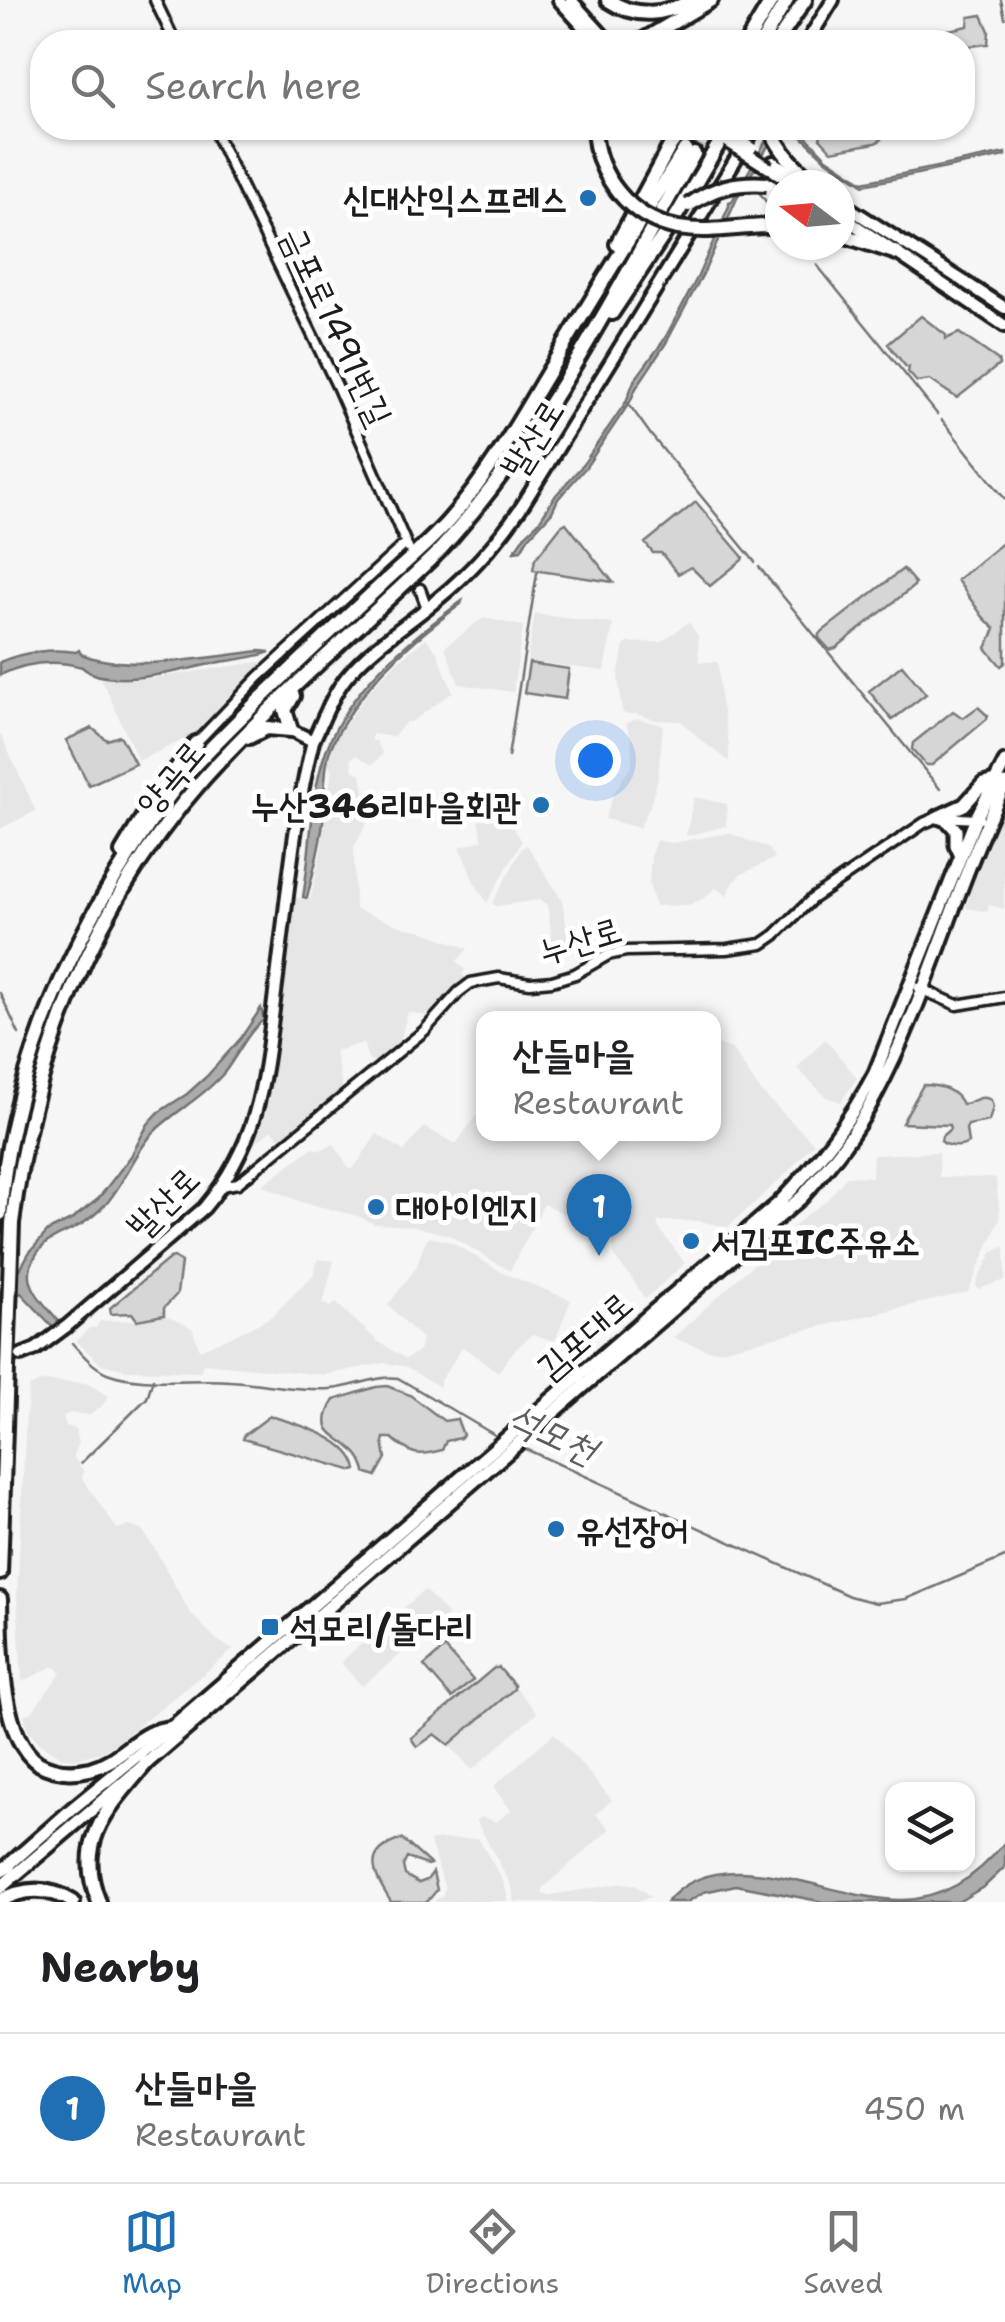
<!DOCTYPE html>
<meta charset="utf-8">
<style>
:root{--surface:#fff;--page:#f6f6f6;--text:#202124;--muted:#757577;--line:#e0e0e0;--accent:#1f6fb2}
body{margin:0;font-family:"Shantell Sans","Poor Story",sans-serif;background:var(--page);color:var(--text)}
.controls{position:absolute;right:30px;bottom:30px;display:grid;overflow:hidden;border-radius:20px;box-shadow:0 2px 8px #0004}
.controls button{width:90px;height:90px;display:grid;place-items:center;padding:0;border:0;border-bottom:2px solid var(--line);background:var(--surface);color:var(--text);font:50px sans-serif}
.compass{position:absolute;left:765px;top:170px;width:90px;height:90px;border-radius:50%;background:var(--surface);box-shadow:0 2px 8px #0004;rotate:286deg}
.you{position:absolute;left:595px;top:760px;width:35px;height:35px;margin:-25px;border:8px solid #fff;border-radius:50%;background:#1a73e8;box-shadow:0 0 0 15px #1a73e833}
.badge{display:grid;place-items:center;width:65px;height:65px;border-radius:50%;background:var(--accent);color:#fff;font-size:32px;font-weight:700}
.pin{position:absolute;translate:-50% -82px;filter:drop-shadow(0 2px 5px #0008)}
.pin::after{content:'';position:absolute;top:52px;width:35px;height:30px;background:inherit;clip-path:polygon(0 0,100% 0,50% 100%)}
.popup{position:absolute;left:476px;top:1011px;width:245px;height:130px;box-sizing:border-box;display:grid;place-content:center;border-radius:20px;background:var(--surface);filter:drop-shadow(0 2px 8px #0005);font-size:32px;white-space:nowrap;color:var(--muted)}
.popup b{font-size:38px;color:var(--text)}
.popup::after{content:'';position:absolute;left:50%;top:100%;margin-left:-20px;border:20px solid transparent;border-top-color:var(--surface)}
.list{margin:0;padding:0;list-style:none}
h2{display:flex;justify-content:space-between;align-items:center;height:130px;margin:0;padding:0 40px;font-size:42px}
h2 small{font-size:32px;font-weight:400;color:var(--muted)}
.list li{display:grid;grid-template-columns:65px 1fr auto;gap:30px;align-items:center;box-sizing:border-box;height:150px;padding:0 40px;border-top:2px solid var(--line)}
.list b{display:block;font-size:38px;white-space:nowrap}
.list p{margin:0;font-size:32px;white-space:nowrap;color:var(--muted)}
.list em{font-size:32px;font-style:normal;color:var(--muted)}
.icon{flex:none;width:55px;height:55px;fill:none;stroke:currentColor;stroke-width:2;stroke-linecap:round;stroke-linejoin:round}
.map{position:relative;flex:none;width:1005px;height:1902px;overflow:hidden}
.search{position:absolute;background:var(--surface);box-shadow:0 2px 8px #0004;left:30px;right:30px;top:30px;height:110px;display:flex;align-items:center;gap:25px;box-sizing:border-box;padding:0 35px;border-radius:40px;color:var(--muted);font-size:38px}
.sheet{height:280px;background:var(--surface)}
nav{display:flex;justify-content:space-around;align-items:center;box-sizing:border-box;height:140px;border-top:2px solid var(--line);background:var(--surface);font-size:28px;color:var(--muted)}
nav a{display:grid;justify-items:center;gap:5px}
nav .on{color:var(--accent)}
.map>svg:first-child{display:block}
</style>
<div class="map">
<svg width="1005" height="1902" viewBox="0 0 1005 1902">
<rect width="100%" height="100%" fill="#f6f6f6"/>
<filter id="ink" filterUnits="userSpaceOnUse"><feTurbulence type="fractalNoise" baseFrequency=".01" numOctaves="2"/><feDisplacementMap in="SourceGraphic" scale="20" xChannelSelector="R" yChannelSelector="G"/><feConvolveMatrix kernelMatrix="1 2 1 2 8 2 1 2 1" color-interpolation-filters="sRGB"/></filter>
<g filter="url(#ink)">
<path fill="#e6e6e6" d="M535,614L613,624L605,671L527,661Z
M483,618L523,626L513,692L459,684L445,647Z
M689,622L698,636L699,662H718L720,695L729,744V761L702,741L681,721L656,720L636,714H625L622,711L618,676L624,646L628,643L661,642Z
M426,638L437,652L453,692L411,722H406L393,737L372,734V741H376L383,754L372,765L356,755L351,759L353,770L361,774L369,820L354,847L355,909L406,928L419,930L462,946L468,949L457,961L465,970L462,974L468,981L451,995L433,1017L408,1012L398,1048L379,1063L368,1059L363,1043L335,1051L343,1091L283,1141L272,1130L250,1147L263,1110L279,1039L295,897L308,900L311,897L321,851L332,769L328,764L335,740L369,691L394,665Z
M265,661L268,666L229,705L225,703L192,736L138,761L106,688L101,682L103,678L119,680L147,679Z
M638,719L663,725L658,778L650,806L639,828L605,819L614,792L632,765L631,738L626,723Z
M0,733L36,811L0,829Z
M497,791L502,808L500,811L454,820L447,801Z
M694,797L727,804L726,826L686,836Z
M504,814L522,841L487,903L473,880L460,847L483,840L478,821Z
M1004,815V909L989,905L987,912L966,908L982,843L993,819Z
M729,833L768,848L775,858L740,875L730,887L727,896L716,888L704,898L688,905L655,906L649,883L651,855L656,840L672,843Z
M527,845L562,900L569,941L552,943L548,905L539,900L497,906L492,904L523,847Z
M825,1039L857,1078L841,1102L826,1097L797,1068Z
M714,1043L732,1049L761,1092L814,1143L785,1175L728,1227L698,1221H658V1227L685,1263L645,1299L631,1277L615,1258L612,1243L590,1226L544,1204L510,1271L449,1235L413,1226L374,1224L358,1216L301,1202L262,1185L312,1148L320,1150L334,1144L349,1168L353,1169L377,1134L404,1151L424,1127L456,1144L484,1105V1134H714Z
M939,1152V1177L996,1178L1000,1219L968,1292L720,1350H707L673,1338L807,1215L827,1200L847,1176L872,1177L873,1155Z
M430,1237L451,1242L503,1273L571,1300L555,1341L532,1334L513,1352L498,1372L463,1347L440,1381V1387L403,1366L384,1363L324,1375L203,1363L200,1372L127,1370L101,1364L76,1341L89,1328H96L100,1321L137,1320L164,1315L192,1328L200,1350L248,1329L272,1316L313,1275L318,1259L334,1261L323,1303L331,1307L336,1303L379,1342L406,1359L419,1351L422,1339L388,1305L416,1268L425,1242Z
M1005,1246V1280L978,1289L976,1285L977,1281L992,1253Z
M42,1381L86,1383L109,1396L101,1407L90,1415L71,1413L63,1416L66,1426L75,1429L79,1443L73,1456L84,1472L82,1478L117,1529L130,1526L143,1531L156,1551L190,1613L217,1640L233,1650L120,1741L101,1752L75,1759L63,1758L40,1744L28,1730L24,1714L31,1713L61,1673L56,1667H52L22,1682L17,1598L26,1414L29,1387Z
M425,1590L448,1615L362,1686L341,1663L342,1661Z
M516,1688L537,1713L472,1770L450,1746Z
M554,1733L612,1800L596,1814L610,1829L543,1888V1894L551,1895L623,1883L635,1885L651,1897L637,1902H514L512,1887L476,1820L481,1817L497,1822L511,1810L493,1787Z
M478,1838L503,1881L509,1901L434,1902L442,1896L445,1888L430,1842L432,1840Z"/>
<path fill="#d6d6d6" stroke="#797979" stroke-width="2.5" d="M982,15L989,31L988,44L963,47L962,42H913L914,37L968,26L969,17Z
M825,128H879L881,140L875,143L832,151L820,138Z
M921,316L946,335V339L959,333L998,360L999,365L957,398L930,380L917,382L908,372L909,367H906L888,344Z
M696,502L743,557L742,560L710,586L691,567L678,574L661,553H653L645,543Z
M566,523L613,582L533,570L535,559L561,526Z
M1005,541V663L1001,666L986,648L995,629L983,617L957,580Z
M903,569L915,583L914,586L836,648L830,650L819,638V634Z
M529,663L569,669L565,699L524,693Z
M902,665L926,694L892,720L869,691Z
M978,707L988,716L987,719L932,765H926L912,749L913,743L953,711L963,718Z
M92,728L107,740L119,736L121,737L135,764L89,785L66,740Z
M923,1085C939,1085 955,1089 962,1104C973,1104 979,1093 991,1100L993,1107L989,1121L968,1125L966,1129L968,1143C961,1148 947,1147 941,1141L942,1136L950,1129L949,1125L902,1123Z
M174,1257L181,1262L177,1294L164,1308V1315L137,1320L132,1313L111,1314L110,1308L170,1258Z
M387,1386L410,1395L444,1421L457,1419L463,1435L460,1438L446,1441L442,1450C417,1457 411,1455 392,1438H384L383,1442L386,1458L376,1476L365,1472C365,1469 361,1460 359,1457C344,1434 311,1437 334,1400L376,1387Z
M270,1416C297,1424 352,1438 357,1470L354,1471L243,1439V1436Z
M445,1648L473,1680L452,1698L424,1666Z
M494,1668H499L514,1685V1689L449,1745L435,1734L417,1747L411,1738Z
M402,1839L430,1864L427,1865L407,1858L403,1866L405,1875L419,1883L427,1880L433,1872L437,1890L427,1902H391C374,1874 360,1852 402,1839Z"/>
<path fill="#acacac" stroke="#727272" stroke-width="2.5" d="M773,128H779L738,196L704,272L666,343L636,388L630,402L586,467L558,499L552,512L528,538L521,550L514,551L525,535L538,523L556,495L582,466L626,402L634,381L664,340L698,276L729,206V202L732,201Z
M793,128H798L827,158L863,182L1005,153V156L864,185L825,159Z
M462,601L461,604C417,637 376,671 347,718C340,729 333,740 329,753C323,776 325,799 323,822C320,848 313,873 307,898L303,897C310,857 310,815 319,775C335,698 402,645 462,601Z
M79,650L81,654C127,673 210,657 260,651L270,652C253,658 233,660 215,663C182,670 108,691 82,667C53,659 27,662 0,675V662C22,652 52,648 76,652Z
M261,1008L264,1020C249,1029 235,1060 223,1074C204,1096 179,1109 158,1128C136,1149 126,1181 106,1204C99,1211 91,1218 82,1224C61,1237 40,1238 31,1266C24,1288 49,1308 61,1324L54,1328L21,1293L0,1303V1287L15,1278L29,1253L48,1231L71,1220L98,1199L131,1156L148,1124L159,1112L187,1094L207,1076L241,1038Z
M1005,1842V1867L985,1886L958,1902H824L736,1885L704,1892L687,1902H667C722,1835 831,1901 902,1900C945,1899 979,1875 1005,1842Z"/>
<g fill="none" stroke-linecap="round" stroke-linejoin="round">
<path stroke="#727272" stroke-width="2.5" d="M1001,0L1005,18
M756,188L767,203
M817,265L937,414
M628,403L651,435L755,562
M942,420L1005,499
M759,567L940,789
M508,757L537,573
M0,993L19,1034
M72,1343C82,1354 93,1367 107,1373C140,1386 194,1378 230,1381C263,1383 296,1391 330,1389C353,1388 375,1375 398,1378L498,1437
M519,1446L849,1596L876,1603L906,1599L1005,1557
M81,1463L147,1398L153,1379"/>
<path stroke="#d5d5d5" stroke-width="12" stroke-dasharray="12 6" stroke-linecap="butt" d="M685,149L697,128
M694,154L710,128"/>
<g stroke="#1c1c1c" stroke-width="15">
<path id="street" d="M155,0L175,42
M213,128L337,386L408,548
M420,589L427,608
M196,743L259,677L406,543
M919,988L957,1005L1005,997
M221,1186L238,1183L424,1031L459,992L471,983L499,978L530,983L552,981L575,974L608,955L626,951L727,949L762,944L775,935L812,899L924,823L938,817L979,819"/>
</g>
<g stroke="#1c1c1c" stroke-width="18">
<path id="secondary" d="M559,0L597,42
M571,0L609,42
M807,42L833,0
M705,128L725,140
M773,162L809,184
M774,171L796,185
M840,202L1005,308
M840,215L1005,326
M291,730L313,741C324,718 333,692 350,673C375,644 410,623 439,598C472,571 498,541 522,506L755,128
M21,1355L36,1349L67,1326L204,1208C263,1138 265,1071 276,985C287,903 293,821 313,741"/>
</g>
<g stroke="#1c1c1c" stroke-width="19">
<path id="primary" d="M938,817L964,805L983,784L995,781
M938,817L948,821L956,830V845L961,856
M3,1870L73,1808L171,1728L778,1204C817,1164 849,1123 875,1073L976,818L1005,762
M0,1888L306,1627L802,1197C829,1166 855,1134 874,1098C928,998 955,886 1005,784"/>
</g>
<g stroke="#1c1c1c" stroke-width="20">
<path id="highway" d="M608,0C638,20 664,14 695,0
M640,42L711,0
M747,42L772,0
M762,42L787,0
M777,42L805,0
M770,128C780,152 797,169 817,185
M749,227L780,225
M840,234L897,253
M617,244L670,146L683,128
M612,313L675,218L728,128
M291,730L285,710L293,696
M249,737L267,728L291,730
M122,852L155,797L196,743
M0,1214C10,1086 60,962 129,855C152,819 176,783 206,753C262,695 322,640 380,586C404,563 430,543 451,518C493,470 522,415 555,361C597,289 642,219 685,149
M0,1573L12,1223C33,1058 93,904 204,778C277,697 360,627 438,552C546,435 616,290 694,154
M0,1599C1,1648 0,1736 38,1763C54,1772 73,1773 90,1769C116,1762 127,1745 149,1734C155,1731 164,1729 171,1728
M0,1871L9,1866
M0,1901C25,1887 49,1887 73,1902
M99,1902C73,1841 110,1806 147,1762"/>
</g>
<use href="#street" stroke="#fff" stroke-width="8"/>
<use href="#secondary" stroke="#fff" stroke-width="10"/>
<use href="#primary" stroke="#fff" stroke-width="11"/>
<use href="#highway" stroke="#fff" stroke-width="12"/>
<g stroke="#1c1c1c" stroke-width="18" stroke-linecap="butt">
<path id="secondary-bridge" d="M732,136L751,148
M728,142L769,168"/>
</g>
<g stroke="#1c1c1c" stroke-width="20" stroke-linecap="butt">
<path id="highway-bridge" d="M594,128C596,176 630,219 678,228C702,232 725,229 749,227
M689,205C714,187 736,182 767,184"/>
</g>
<use href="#secondary-bridge" stroke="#fff" stroke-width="10"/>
<use href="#highway-bridge" stroke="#fff" stroke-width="12"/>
</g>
</g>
<g fill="#1f6fb2" stroke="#fff" stroke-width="4">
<circle cx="588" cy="198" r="10"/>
<circle cx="541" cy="805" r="10"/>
<circle cx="376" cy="1207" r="10"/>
<circle cx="691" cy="1241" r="10"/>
<circle cx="556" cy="1529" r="10"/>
<rect x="260" y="1617" width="20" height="20" rx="5"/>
</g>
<g text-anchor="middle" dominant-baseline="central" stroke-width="10" stroke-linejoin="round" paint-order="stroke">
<g font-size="35" font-weight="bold" fill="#1c1c1c" stroke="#fff" text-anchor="start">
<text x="568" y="198" text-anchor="end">신대산익스프레스</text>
<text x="521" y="805" text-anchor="end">누산346리마을회관</text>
<text x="396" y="1207">대아이엔지</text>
<text x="711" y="1241">서김포IC주유소</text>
<text x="576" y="1529">유선장어</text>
<text x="290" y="1627">석모리/돌다리</text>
</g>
<g font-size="35" fill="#1c1c1c" stroke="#fff">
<text transform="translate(337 326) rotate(65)">금포로1491번길</text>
<text transform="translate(532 438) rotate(-58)">발산로</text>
<text transform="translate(170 777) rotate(-50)">양곡로</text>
<text transform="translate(580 940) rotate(-17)">누산로</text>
<text transform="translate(163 1202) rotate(-45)">발산로</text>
<text transform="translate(584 1335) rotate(-41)">김포대로</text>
</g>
<g font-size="38" font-style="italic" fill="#5d5d5d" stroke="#fff">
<text transform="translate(553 1433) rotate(25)">석모천</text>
</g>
</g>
</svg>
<div class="controls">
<button><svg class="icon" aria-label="layers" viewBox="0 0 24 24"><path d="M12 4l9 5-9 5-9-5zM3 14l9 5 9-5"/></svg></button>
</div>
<svg class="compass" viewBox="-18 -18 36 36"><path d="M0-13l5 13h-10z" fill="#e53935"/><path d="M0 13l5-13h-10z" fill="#757577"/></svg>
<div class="you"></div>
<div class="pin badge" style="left:599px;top:1256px">1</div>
<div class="popup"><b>산들마을</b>Restaurant</div>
<div class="search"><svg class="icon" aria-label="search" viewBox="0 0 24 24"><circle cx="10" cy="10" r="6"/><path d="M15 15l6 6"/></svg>Search here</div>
</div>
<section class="sheet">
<h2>Nearby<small></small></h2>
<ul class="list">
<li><span class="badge">1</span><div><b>산들마을</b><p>Restaurant</p></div><em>450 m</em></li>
</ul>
</section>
<nav>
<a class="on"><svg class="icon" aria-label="map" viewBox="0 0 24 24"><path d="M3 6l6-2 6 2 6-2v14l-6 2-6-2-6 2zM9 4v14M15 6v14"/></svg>Map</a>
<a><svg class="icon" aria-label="directions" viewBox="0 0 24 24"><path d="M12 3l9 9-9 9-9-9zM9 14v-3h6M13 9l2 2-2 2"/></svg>Directions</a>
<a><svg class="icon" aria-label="saved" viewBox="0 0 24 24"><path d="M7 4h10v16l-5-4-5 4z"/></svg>Saved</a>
</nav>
